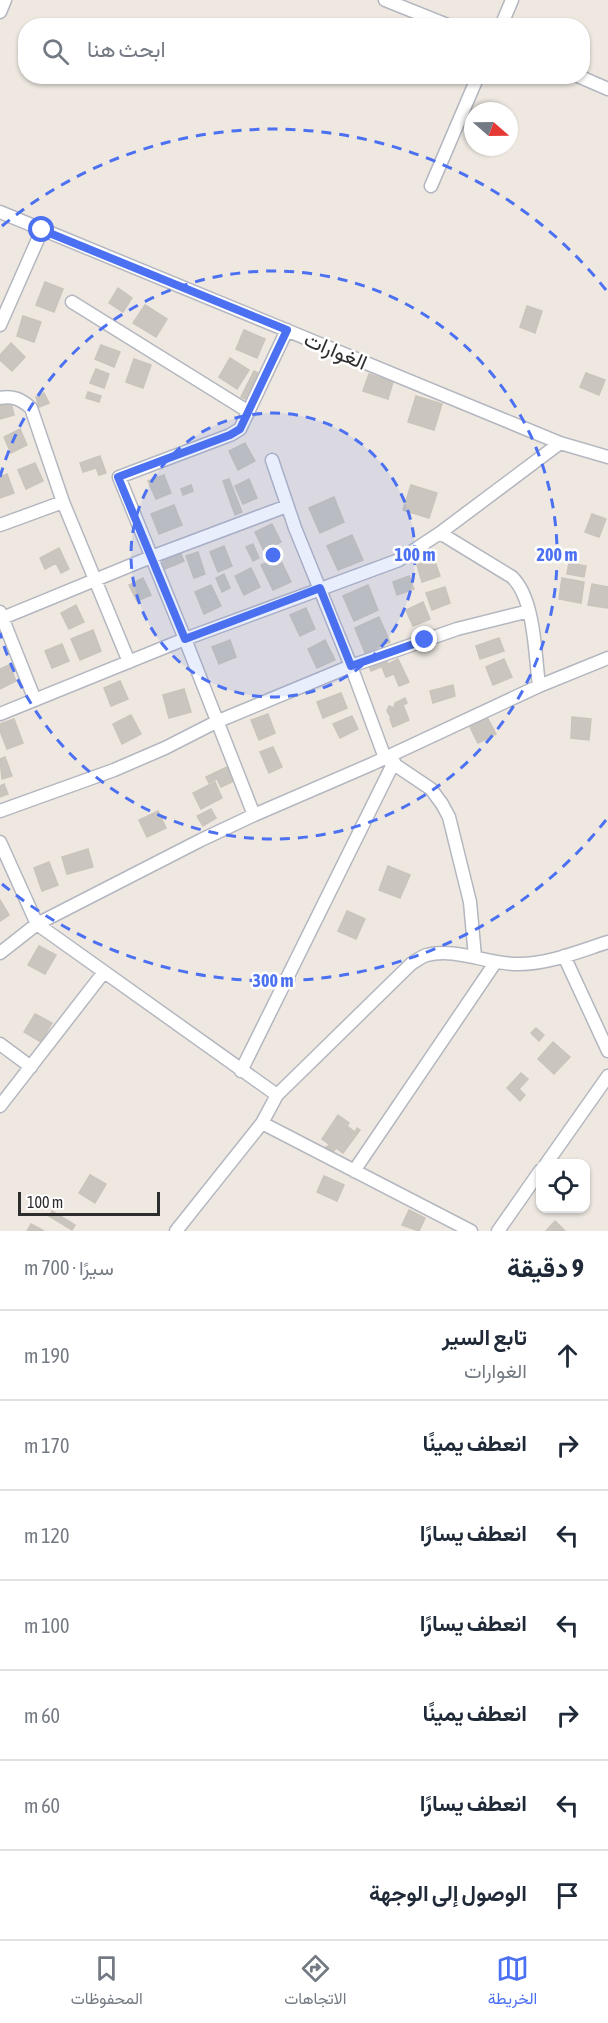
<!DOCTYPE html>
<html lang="ar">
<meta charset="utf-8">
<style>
:root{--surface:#fff;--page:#f6f6f7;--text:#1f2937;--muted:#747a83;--line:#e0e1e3;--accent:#4b70f1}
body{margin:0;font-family:"Asap Condensed",Vazirmatn,sans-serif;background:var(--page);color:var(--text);direction:rtl}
.controls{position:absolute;right:18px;bottom:18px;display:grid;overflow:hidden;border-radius:12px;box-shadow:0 2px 4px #0004}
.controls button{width:54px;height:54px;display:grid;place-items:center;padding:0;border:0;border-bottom:2px solid var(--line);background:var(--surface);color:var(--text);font:30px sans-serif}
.compass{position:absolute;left:464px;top:102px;width:54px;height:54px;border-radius:50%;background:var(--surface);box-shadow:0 2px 4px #0004;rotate:110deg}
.scale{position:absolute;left:18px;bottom:15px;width:142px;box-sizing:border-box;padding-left:6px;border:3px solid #2d2d2d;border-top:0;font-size:16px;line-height:21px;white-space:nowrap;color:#2d2d2d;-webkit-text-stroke:4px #fff;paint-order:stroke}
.stop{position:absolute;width:18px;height:18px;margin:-14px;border:4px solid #4b70f1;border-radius:50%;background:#fff}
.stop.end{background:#4b70f1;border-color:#fff;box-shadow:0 2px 6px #0008}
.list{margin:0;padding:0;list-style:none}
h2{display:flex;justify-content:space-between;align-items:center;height:78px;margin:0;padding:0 24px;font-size:26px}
h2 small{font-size:20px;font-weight:400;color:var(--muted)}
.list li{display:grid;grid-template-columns:39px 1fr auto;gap:18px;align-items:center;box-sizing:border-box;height:90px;padding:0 24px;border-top:2px solid var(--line)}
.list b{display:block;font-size:22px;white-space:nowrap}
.list p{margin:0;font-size:20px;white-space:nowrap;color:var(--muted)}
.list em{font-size:20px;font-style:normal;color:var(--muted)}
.icon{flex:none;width:33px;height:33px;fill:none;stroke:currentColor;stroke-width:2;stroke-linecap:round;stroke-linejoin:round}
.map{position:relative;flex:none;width:608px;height:1231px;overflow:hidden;direction:ltr}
.search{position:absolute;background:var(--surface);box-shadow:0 2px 4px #0004;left:18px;right:18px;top:18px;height:66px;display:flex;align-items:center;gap:15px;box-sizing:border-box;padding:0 21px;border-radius:24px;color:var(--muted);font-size:22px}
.sheet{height:708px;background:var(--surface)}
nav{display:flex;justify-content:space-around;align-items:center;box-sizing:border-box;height:84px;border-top:2px solid var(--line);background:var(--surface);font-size:16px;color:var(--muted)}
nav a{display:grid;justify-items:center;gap:3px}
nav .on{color:var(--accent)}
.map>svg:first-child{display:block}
</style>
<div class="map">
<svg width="608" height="1231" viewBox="0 0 608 1231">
<rect width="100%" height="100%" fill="#eee8e1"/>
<path fill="#cac6bf" stroke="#cac4ba" stroke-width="1.5" d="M45,282L63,289L54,312L36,305Z
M118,288L132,298L123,312L109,303Z
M145,305L167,319L156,337L133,323Z
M527,306L542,311L535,333L520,327Z
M23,316L41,322L34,342L17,336Z
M244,330L265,339L257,358L236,349Z
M11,343L25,357L12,371L0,360V355Z
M101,345L120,352L114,367L95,359Z
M230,358L249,370L237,389L219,377Z
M134,359L151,365L143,388L126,382Z
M96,369L109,374L104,388L90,383Z
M254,371L258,373L245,399L241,397Z
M586,373L605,380L599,395L580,387Z
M369,374L393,382L388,399L363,391Z
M88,392L101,396L99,402L86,398Z
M44,393L49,403L39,407L36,397Z
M416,396L442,404L434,430L408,422Z
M11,403L14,415L0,419V406Z
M20,429L27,445L11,453L4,437Z
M245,443L255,461L238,470L229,451Z
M100,456L106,473L99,475L96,468L83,472L80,463Z
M35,463L43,481L26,489L18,470Z
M7,474L14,493L0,498V477Z
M164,475L171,493L156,499L148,481Z
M229,479L242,512L235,515L223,481Z
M249,479L257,498L243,504L235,486Z
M191,485L193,491L183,495L181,489Z
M411,485L437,493L429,518L403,510Z
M334,497L344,522L320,533L309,508Z
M174,505L182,525L159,534L151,514Z
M592,514L606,519L599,537L585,532Z
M272,524L281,542L264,551L255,532Z
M352,535L363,560L338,570L327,546Z
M253,544L259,558L253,561L246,547Z
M224,546L232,566L218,572L210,552Z
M59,548L69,569L61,573L56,563L45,569L40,558Z
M180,552L184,561L165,569L162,560Z
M198,552L205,574L194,578L186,556Z
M279,557L291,582L273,590L261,565Z
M434,559L440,576L422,582L417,565Z
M569,563L586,566L584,577L567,574Z
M251,568L260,587L244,595L235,576Z
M224,574L230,588L222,592L216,578Z
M409,576L414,589L397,595L393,582Z
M143,578L151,595L137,601L129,585Z
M562,578L584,582L581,603L559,599Z
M592,584L608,587V608L588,605Z
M211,585L221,606L204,614L195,592Z
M368,585L378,610L354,621L343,596Z
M445,587L450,603L432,610L426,593Z
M423,602L430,619L413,626L406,610Z
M76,605L84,622L69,629L61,613Z
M306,608L315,629L300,636L290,615Z
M379,617L390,642L365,653L355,628Z
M93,630L101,651L80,660L71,639Z
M499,638L504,651L480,659L476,646Z
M230,640L236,657L219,664L212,647Z
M325,640L335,660L317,668L308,649Z
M62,644L69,661L52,668L45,651Z
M386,659L388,664L371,671L369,666Z
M398,659L409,682L399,686L394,674L386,677L382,667Z
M504,659L512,677L493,685L486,667Z
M9,665L16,681L0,689V669Z
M120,681L128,699L111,706L104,688Z
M453,685L455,696L433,703L430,691Z
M184,689L191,712L169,718L163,695Z
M341,693L347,708L323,718L317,702Z
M405,698L407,703L403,705L409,720L393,727L390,719L391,718L387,711L389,706L394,708L395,703Z
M268,714L275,733L259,740L251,720Z
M131,715L141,734L122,744L113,724Z
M352,716L358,729L340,738L333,724Z
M487,717L496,734L478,743L470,727Z
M572,717L591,719L589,740L571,738Z
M14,719L23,743L7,749L0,731V724Z
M273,747L282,767L269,773L260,752Z
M5,757L12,776L2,779L0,759Z
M227,767L234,781L221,787L214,773Z
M214,773L217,779L209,783L206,777Z
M215,782L222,798L201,809L193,793Z
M4,784L8,794L0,797V786Z
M211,809L216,818L203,826L197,816Z
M158,811L166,828L147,837L139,820Z
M88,849L93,867L67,874L62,857Z
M49,862L58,885L42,891L34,868Z
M388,866L410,875L400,898L379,890Z
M0,900L9,915L0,921Z
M347,911L365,919L356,939L338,931Z
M39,946L56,955L45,974L28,965Z
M35,1014L52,1023L41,1042L24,1032Z
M536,1028L544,1035L539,1041L531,1033Z
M553,1042L570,1057L554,1074L538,1059Z
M521,1073L528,1079L519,1089L525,1095L520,1101L507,1088Z
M338,1115L349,1123L347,1126L355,1132L357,1128L360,1130L343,1153L336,1148L333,1152L326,1147L330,1145L322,1139Z
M90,1175L106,1184L95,1203L79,1193Z
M324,1176L344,1185L337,1201L317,1192Z
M409,1210L425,1218L419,1231L402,1225Z
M52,1211L75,1225L72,1230L49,1216Z
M555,1221L565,1231H546Z
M31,1224L44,1231H27Z"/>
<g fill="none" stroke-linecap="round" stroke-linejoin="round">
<g stroke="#b4b7c0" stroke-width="15">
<path id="minor" d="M385,0L450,26
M0,12L5,0
M501,26L512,0
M578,76L608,89
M431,186L478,76
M0,212L560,443L608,457
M72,302L249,412
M0,325L42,230
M0,398C13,395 22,400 31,408L63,502L129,662
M272,460L295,528L351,666L385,758L431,789L442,804L449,817L470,902L475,957
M0,525L63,502
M440,533L512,577C535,599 535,655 539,686
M0,612L35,700
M0,619L151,557L287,506
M0,714L185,639L399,560L440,533L560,443
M0,811L114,770L165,748L216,722L351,666L457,629L529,611
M254,815L185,639L119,477L230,435L240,429L287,330
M0,842L37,924L277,1095
M0,953L37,924L201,840L254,815L372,764L539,686L608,658
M564,956L608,1051
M0,1044L31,1067
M241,1071L394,762
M0,1106L104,972
M262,1123L471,1231
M546,1164L608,1076
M354,1171L495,963
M176,1231L262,1123L277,1095L411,964C416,961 422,956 427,955C455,947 490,965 519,964C549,964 580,951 608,942
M498,1231L540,1171"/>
</g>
<use href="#minor" stroke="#fff" stroke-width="12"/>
</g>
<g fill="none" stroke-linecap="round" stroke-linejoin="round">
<path stroke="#4b70f1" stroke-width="8" d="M42,230L287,330L240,429L230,435L118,477L185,639L320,588L351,666L425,640"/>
</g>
<circle cx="273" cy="555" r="142" fill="#4b70f1" fill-opacity=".12"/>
<g fill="none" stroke="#4b70f1" stroke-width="3" stroke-dasharray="10 8">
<circle cx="273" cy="555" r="142"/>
<path d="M0 477A284 284 0 1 1 0 633"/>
<path d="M606 820A426 426 0 0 1 2 884M2 226A426 426 0 0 1 606 290"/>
</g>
<g text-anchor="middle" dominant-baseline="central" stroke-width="5" stroke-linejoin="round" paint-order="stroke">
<g font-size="21" fill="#2d2d2d" stroke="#fff">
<text transform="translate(336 350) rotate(23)">الغوارات</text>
</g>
</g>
<circle cx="273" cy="555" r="9" fill="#4b70f1" stroke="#fff" stroke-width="3"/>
<g font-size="18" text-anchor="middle" font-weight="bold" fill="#4b70f1" stroke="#fff" stroke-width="5" stroke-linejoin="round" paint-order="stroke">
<text x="415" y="561">100 m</text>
<text x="557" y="561">200 m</text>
<text x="273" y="987">300 m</text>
</g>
</svg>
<div class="controls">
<button><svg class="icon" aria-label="locate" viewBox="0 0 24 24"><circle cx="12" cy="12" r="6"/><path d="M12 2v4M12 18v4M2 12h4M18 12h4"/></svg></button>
</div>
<svg class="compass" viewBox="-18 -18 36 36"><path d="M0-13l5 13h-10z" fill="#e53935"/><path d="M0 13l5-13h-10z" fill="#747a83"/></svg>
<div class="scale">100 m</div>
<div class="stop" style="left:42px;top:230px"></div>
<div class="stop end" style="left:425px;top:640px"></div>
<div class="search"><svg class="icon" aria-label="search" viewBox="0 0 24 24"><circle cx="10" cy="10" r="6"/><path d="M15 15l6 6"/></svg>ابحث هنا</div>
</div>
<section class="sheet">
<h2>9 دقيقة<small>سيرًا · 700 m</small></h2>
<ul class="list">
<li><svg class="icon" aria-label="ahead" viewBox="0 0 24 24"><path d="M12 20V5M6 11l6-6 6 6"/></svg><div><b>تابع السير</b><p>الغوارات</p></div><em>190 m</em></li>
<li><svg class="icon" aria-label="right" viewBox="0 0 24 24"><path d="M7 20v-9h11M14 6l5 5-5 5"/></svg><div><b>انعطف يمينًا</b></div><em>170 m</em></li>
<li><svg class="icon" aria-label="left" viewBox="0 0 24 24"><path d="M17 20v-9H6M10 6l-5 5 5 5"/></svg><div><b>انعطف يسارًا</b></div><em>120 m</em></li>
<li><svg class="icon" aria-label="left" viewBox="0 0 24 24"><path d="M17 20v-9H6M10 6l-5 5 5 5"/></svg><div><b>انعطف يسارًا</b></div><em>100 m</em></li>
<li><svg class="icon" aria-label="right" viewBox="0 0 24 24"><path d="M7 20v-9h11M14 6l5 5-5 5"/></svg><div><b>انعطف يمينًا</b></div><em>60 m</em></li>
<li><svg class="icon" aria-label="left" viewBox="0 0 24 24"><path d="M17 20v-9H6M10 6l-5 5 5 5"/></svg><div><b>انعطف يسارًا</b></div><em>60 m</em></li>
<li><svg class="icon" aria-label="arrive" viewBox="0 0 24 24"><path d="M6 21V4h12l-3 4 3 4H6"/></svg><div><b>الوصول إلى الوجهة</b></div></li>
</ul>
</section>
<nav>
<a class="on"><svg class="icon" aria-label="map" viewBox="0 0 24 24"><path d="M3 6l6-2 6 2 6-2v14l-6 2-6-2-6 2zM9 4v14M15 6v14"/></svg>الخريطة</a>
<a><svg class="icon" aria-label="directions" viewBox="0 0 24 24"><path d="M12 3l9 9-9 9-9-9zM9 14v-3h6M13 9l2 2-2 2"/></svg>الاتجاهات</a>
<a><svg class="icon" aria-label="saved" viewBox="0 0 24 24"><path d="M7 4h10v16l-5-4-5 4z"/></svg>المحفوظات</a>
</nav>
